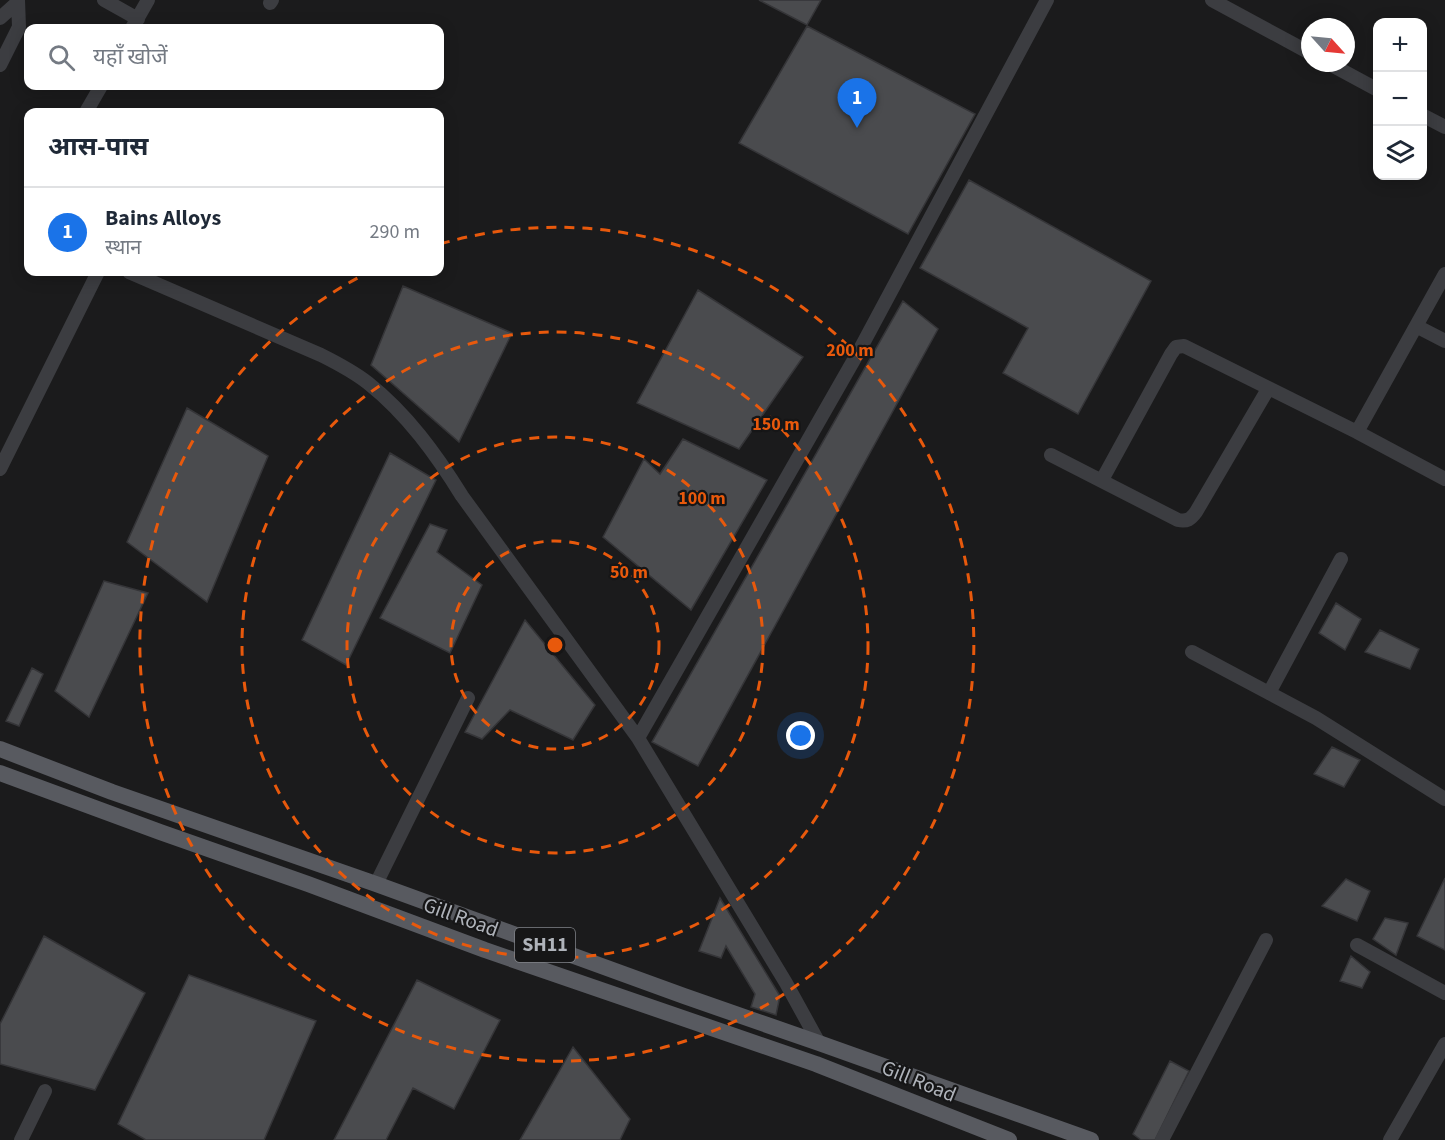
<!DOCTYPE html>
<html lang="hi">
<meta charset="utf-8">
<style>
:root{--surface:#fff;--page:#f6f6f7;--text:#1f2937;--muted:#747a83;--line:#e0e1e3;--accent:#1a73e8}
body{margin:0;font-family:"Source Sans 3","Noto Sans Devanagari",sans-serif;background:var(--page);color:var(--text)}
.controls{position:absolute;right:18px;top:18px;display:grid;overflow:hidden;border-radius:12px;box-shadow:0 3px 15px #0003}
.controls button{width:54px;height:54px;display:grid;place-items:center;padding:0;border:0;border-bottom:2px solid var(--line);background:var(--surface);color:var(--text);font:30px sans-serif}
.compass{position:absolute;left:1301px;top:18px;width:54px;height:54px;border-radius:50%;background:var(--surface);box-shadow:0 3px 15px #0003;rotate:117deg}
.you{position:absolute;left:801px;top:736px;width:21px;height:21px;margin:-15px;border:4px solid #fff;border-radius:50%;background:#1a73e8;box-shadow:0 0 0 9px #1a73e833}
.badge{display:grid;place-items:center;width:39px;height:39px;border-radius:50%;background:var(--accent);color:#fff;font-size:20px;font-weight:700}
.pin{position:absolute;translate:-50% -50px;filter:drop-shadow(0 2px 3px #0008)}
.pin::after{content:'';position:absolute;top:32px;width:21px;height:18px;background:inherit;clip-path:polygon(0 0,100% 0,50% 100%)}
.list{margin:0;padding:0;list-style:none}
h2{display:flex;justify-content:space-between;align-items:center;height:78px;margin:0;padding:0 24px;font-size:26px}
h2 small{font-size:20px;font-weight:400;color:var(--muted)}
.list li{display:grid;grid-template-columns:39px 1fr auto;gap:18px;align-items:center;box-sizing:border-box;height:90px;padding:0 24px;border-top:2px solid var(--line)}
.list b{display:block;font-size:22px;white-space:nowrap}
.list p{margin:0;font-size:20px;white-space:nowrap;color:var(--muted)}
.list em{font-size:20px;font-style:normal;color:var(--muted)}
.icon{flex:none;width:33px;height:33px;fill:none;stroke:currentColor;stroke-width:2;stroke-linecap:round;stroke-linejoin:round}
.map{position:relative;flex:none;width:1445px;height:1140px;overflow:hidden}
.search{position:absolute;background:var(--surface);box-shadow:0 3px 15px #0003;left:24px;top:24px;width:420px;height:66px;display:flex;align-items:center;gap:15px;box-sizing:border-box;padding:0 21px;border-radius:12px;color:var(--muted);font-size:22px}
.panel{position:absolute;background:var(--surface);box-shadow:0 3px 15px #0003;left:24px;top:108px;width:420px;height:168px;border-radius:12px}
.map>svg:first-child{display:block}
</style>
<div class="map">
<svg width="1445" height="1140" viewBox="0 0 1445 1140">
<rect width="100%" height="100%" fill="#1b1b1c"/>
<path fill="#4a4b4e" stroke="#353538" stroke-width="1.5" d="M759,0H821L807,25Z
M807,26L975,114L908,234L739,143Z
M969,180L1151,281L1078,414L1003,373L1028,328L920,268Z
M403,286L512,333L459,442L371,365Z
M698,290L803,357L739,449L637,403Z
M903,301L938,329L698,766L652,742Z
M187,408L268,456L207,602L127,542Z
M683,439L767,480L691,610L603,537L644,459L660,474Z
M390,453L436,480L346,665L302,640Z
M430,524L447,530L437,552L482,585L450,653L380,618Z
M104,581L148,593L89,717L55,691Z
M1336,603L1361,619L1345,650L1319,633Z
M525,620L595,705L573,740L510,710L482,739L465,732Z
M1380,630L1419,649L1410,669L1365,652Z
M32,668L43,674L19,726L6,721Z
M1332,747L1360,760L1344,787L1314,774Z
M1445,878V950L1417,936Z
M1346,879L1370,891L1357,921L1322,906Z
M720,898L780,996L776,1015L751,1007L755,994L726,946L721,958L699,951Z
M1385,918L1408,923L1396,955L1373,939Z
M44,936L145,993L95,1090L0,1064V1024Z
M1351,956L1370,972L1362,988L1340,981Z
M189,975L316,1021L264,1140H146L118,1124Z
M417,980L500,1020L454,1109L413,1088L386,1140H334Z
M573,1047L630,1119L620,1140H520Z
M1170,1061L1189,1071L1155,1140H1141L1133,1134Z"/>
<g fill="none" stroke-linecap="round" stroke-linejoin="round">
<path stroke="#3c3d41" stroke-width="14" d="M104,0L138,19
M1212,0L1310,53
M270,3L272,0
M0,18L18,2
M132,28L148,0
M1328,63L1378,90
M0,65L19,27L18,0
M86,112L101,86
M1422,115L1445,127
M129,272L321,355C337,363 354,372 368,383C407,414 436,454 462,496L638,738L859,351L1047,0
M1416,326L1445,341
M1357,432L1445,274
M1051,455L1178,520C1187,522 1191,519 1196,512L1268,389
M0,469L98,272
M1102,480L1171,354L1176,347L1184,346L1357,432L1445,479
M1192,652L1316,718L1445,799
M1269,693L1341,559
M638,738L786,983L819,1043
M376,884L468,698
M1357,945L1445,993
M21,1140L45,1091
M1162,1140L1266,940
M1390,1140L1445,1044"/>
<path stroke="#585a60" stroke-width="16" d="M0,749L112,792L376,884L684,996L819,1043L1091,1140
M0,773L160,832L308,884L485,950L816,1064L1009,1140"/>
</g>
<g fill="none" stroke="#e8590c" stroke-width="3" stroke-dasharray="10 8">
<circle cx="555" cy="645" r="104"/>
<circle cx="555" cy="645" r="208"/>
<circle cx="555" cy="645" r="313"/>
<path d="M440 244A417 417 0 1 1 369 272"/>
</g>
<g text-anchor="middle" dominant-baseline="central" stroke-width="4.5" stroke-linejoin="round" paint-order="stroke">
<rect fill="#161617" stroke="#818489" stroke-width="1.5" x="515" y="928" width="60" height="34" rx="4.5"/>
<g font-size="20" font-weight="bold" fill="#afb3ba">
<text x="545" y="945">SH11</text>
</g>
<g font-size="21" fill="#afb3ba" stroke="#161617">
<text transform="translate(461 917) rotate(20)">Gill Road</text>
<text transform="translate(919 1081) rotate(22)">Gill Road</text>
</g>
</g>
<circle cx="555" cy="645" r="9" fill="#e8590c" stroke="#161617" stroke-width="3"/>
<g font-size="18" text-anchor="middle" font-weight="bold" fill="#e8590c" stroke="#161617" stroke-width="4.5" stroke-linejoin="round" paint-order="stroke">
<text x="850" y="356">200 m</text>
<text x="776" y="430">150 m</text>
<text x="702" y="504">100 m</text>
<text x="629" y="578">50 m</text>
</g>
</svg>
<div class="controls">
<button>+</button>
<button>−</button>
<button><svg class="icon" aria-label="layers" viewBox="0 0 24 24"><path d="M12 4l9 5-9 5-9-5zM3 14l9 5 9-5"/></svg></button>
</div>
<svg class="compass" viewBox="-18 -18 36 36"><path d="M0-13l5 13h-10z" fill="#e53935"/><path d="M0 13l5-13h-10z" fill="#747a83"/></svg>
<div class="you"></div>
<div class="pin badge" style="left:857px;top:128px">1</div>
<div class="search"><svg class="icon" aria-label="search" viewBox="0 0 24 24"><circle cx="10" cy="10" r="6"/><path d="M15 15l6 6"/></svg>यहाँ खोजें</div>
<section class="panel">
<h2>आस-पास<small></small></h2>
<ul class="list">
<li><span class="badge">1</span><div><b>Bains Alloys</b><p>स्थान</p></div><em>290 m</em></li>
</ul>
</section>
</div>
